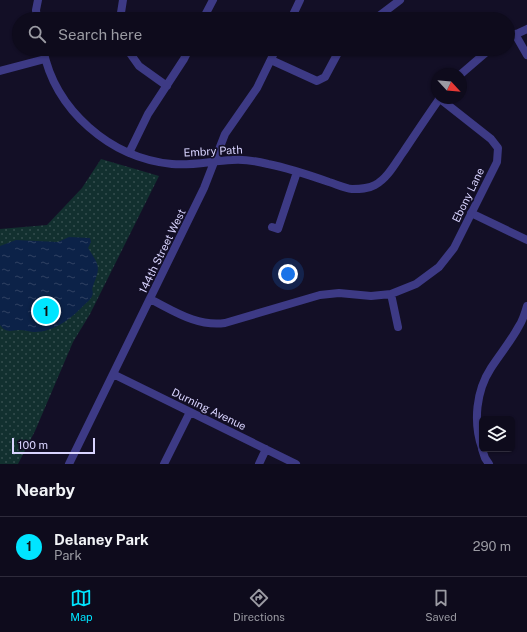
<!DOCTYPE html>
<style>
:root{--surface:#0e0b1c;--page:#171425;--text:#f1f3f6;--muted:#9b9ba3;--line:#2e2b3b;--accent:#00e5ff}
body{margin:0;font-family:"Public Sans",sans-serif;background:var(--page);color:var(--text)}
.controls{position:absolute;right:12px;bottom:12px;display:grid;overflow:hidden;border-radius:6px;box-shadow:0 1px 3px #0004}
.controls button{width:36px;height:36px;display:grid;place-items:center;padding:0;border:0;border-bottom:1px solid var(--line);background:var(--surface);color:var(--text);font:20px sans-serif}
.compass{position:absolute;left:431px;top:68px;width:36px;height:36px;border-radius:50%;background:var(--surface);box-shadow:0 1px 3px #0004;rotate:116deg}
.scale{position:absolute;left:12px;bottom:10px;width:83px;box-sizing:border-box;padding-left:4px;border:2px solid #d9d4ff;border-top:0;font-size:11px;line-height:14px;white-space:nowrap;color:#d9d4ff;-webkit-text-stroke:3px #130f26;paint-order:stroke}
.you{position:absolute;left:288px;top:274px;width:14px;height:14px;margin:-10px;border:3px solid #fff;border-radius:50%;background:#1a73e8;box-shadow:0 0 0 6px #1a73e833}
.badge{display:grid;place-items:center;width:26px;height:26px;border-radius:50%;background:var(--accent);color:#111;font-size:13px;font-weight:700}
.pin{position:absolute;translate:-50% -50%;border:2px solid #fff;box-shadow:0 1px 4px #0006}
.list{margin:0;padding:0;list-style:none}
h2{display:flex;justify-content:space-between;align-items:center;height:52px;margin:0;padding:0 16px;font-size:17px}
h2 small{font-size:13px;font-weight:400;color:var(--muted)}
.list li{display:grid;grid-template-columns:26px 1fr auto;gap:12px;align-items:center;box-sizing:border-box;height:60px;padding:0 16px;border-top:1px solid var(--line)}
.list b{display:block;font-size:15px;white-space:nowrap}
.list p{margin:0;font-size:13px;white-space:nowrap;color:var(--muted)}
.list em{font-size:13px;font-style:normal;color:var(--muted)}
.icon{flex:none;width:22px;height:22px;fill:none;stroke:currentColor;stroke-width:2;stroke-linecap:round;stroke-linejoin:round}
.map{position:relative;flex:none;width:527px;height:464px;overflow:hidden}
.search{position:absolute;background:var(--surface);box-shadow:0 1px 3px #0004;left:12px;right:12px;top:12px;height:44px;display:flex;align-items:center;gap:10px;box-sizing:border-box;padding:0 14px;border-radius:22px;color:var(--muted);font-size:15px}
.sheet{height:112px;background:var(--surface)}
nav{display:flex;justify-content:space-around;align-items:center;box-sizing:border-box;height:56px;border-top:1px solid var(--line);background:var(--surface);font-size:11px;color:var(--muted)}
nav a{display:grid;justify-items:center;gap:2px}
nav .on{color:var(--accent)}
.map>svg:first-child{display:block}
</style>
<div class="map">
<svg width="527" height="464" viewBox="0 0 527 464">
<defs>
<pattern id="park-dots" width="8" height="8" patternUnits="userSpaceOnUse"><rect width="8" height="8" fill="#12302f"/><path d="M2 2h.1M6 6h.1" fill="none" stroke="#344d4e" stroke-width="1.8" stroke-linecap="round"/></pattern>
<pattern id="water-ripples" width="26" height="14" patternUnits="userSpaceOnUse"><rect width="26" height="14" fill="#0c2248"/><path d="M2 4q2-2 4 0t4 0M15 11q2-2 4 0t4 0" fill="none" stroke="#2f4163"/></pattern>
</defs>
<rect width="100%" height="100%" fill="#130f26"/>
<path fill="url(#park-dots)" d="M101,159L159,176L90,314L73,342L35,431L18,464H0V229L47,225L82,188Z"/>
<path fill="url(#water-ripples)" d="M69,237L90,238L91,242L88,248C101,268 100,267 92,289C95,297 88,301 83,306C71,319 53,332 35,332C30,332 25,330 19,330C11,330 7,334 0,325V246L16,240L58,242Z"/>
<g fill="none" stroke-linecap="round" stroke-linejoin="round">
<path stroke="#3d3a85" stroke-width="8" d="M37,19L36,10L38,0
M120,19L123,0
M203,19L213,0
M291,19L300,0
M375,19L400,0
M515,34L527,55
M508,38L527,29
M43,49C55,110 110,158 172,164C192,166 211,161 232,160C244,159 256,161 268,164C288,168 309,175 329,182C336,184 344,188 352,189C360,189 368,189 375,185C388,178 396,162 404,151C416,133 428,115 440,98
M127,49L139,66L167,86
M271,60L317,81L325,77L340,49
M0,71L45,59
M461,74L490,49
M129,153L148,114L184,59L189,49
M471,213L527,240
M272,227L278,229L297,172
M391,294L398,327
M150,299C174,311 197,327 225,323L320,295L339,293L371,296L391,294L416,284L439,267L454,248L497,162L498,148L491,139L439,98
M113,374L296,464
M482,448C473,422 476,391 491,368C500,354 511,341 519,326C523,320 525,313 527,306
M482,449L485,458L489,464
M69,464L204,188L225,134L257,88L276,49
M164,464L190,412
M259,464L266,449"/>
</g>
<g text-anchor="middle" dominant-baseline="central" stroke-width="3.5" stroke-linejoin="round" paint-order="stroke">
<g font-size="11" fill="#d9d4ff" stroke="#130f26">
<text transform="translate(213 151) rotate(-3)">Embry Path</text>
<text transform="translate(468 195) rotate(-64)">Ebony Lane</text>
<text transform="translate(162 251) rotate(-64)">144th Street West</text>
<text transform="translate(209 409) rotate(26)">Durning Avenue</text>
</g>
</g>
</svg>
<div class="controls">
<button><svg class="icon" aria-label="layers" viewBox="0 0 24 24"><path d="M12 4l9 5-9 5-9-5zM3 14l9 5 9-5"/></svg></button>
</div>
<svg class="compass" viewBox="-18 -18 36 36"><path d="M0-13l5 13h-10z" fill="#e53935"/><path d="M0 13l5-13h-10z" fill="#9b9ba3"/></svg>
<div class="scale">100 m</div>
<div class="you"></div>
<div class="pin badge" style="left:46px;top:311px">1</div>
<div class="search"><svg class="icon" aria-label="search" viewBox="0 0 24 24"><circle cx="10" cy="10" r="6"/><path d="M15 15l6 6"/></svg>Search here</div>
</div>
<section class="sheet">
<h2>Nearby<small></small></h2>
<ul class="list">
<li><span class="badge">1</span><div><b>Delaney Park</b><p>Park</p></div><em>290 m</em></li>
</ul>
</section>
<nav>
<a class="on"><svg class="icon" aria-label="map" viewBox="0 0 24 24"><path d="M3 6l6-2 6 2 6-2v14l-6 2-6-2-6 2zM9 4v14M15 6v14"/></svg>Map</a>
<a><svg class="icon" aria-label="directions" viewBox="0 0 24 24"><path d="M12 3l9 9-9 9-9-9zM9 14v-3h6M13 9l2 2-2 2"/></svg>Directions</a>
<a><svg class="icon" aria-label="saved" viewBox="0 0 24 24"><path d="M7 4h10v16l-5-4-5 4z"/></svg>Saved</a>
</nav>
